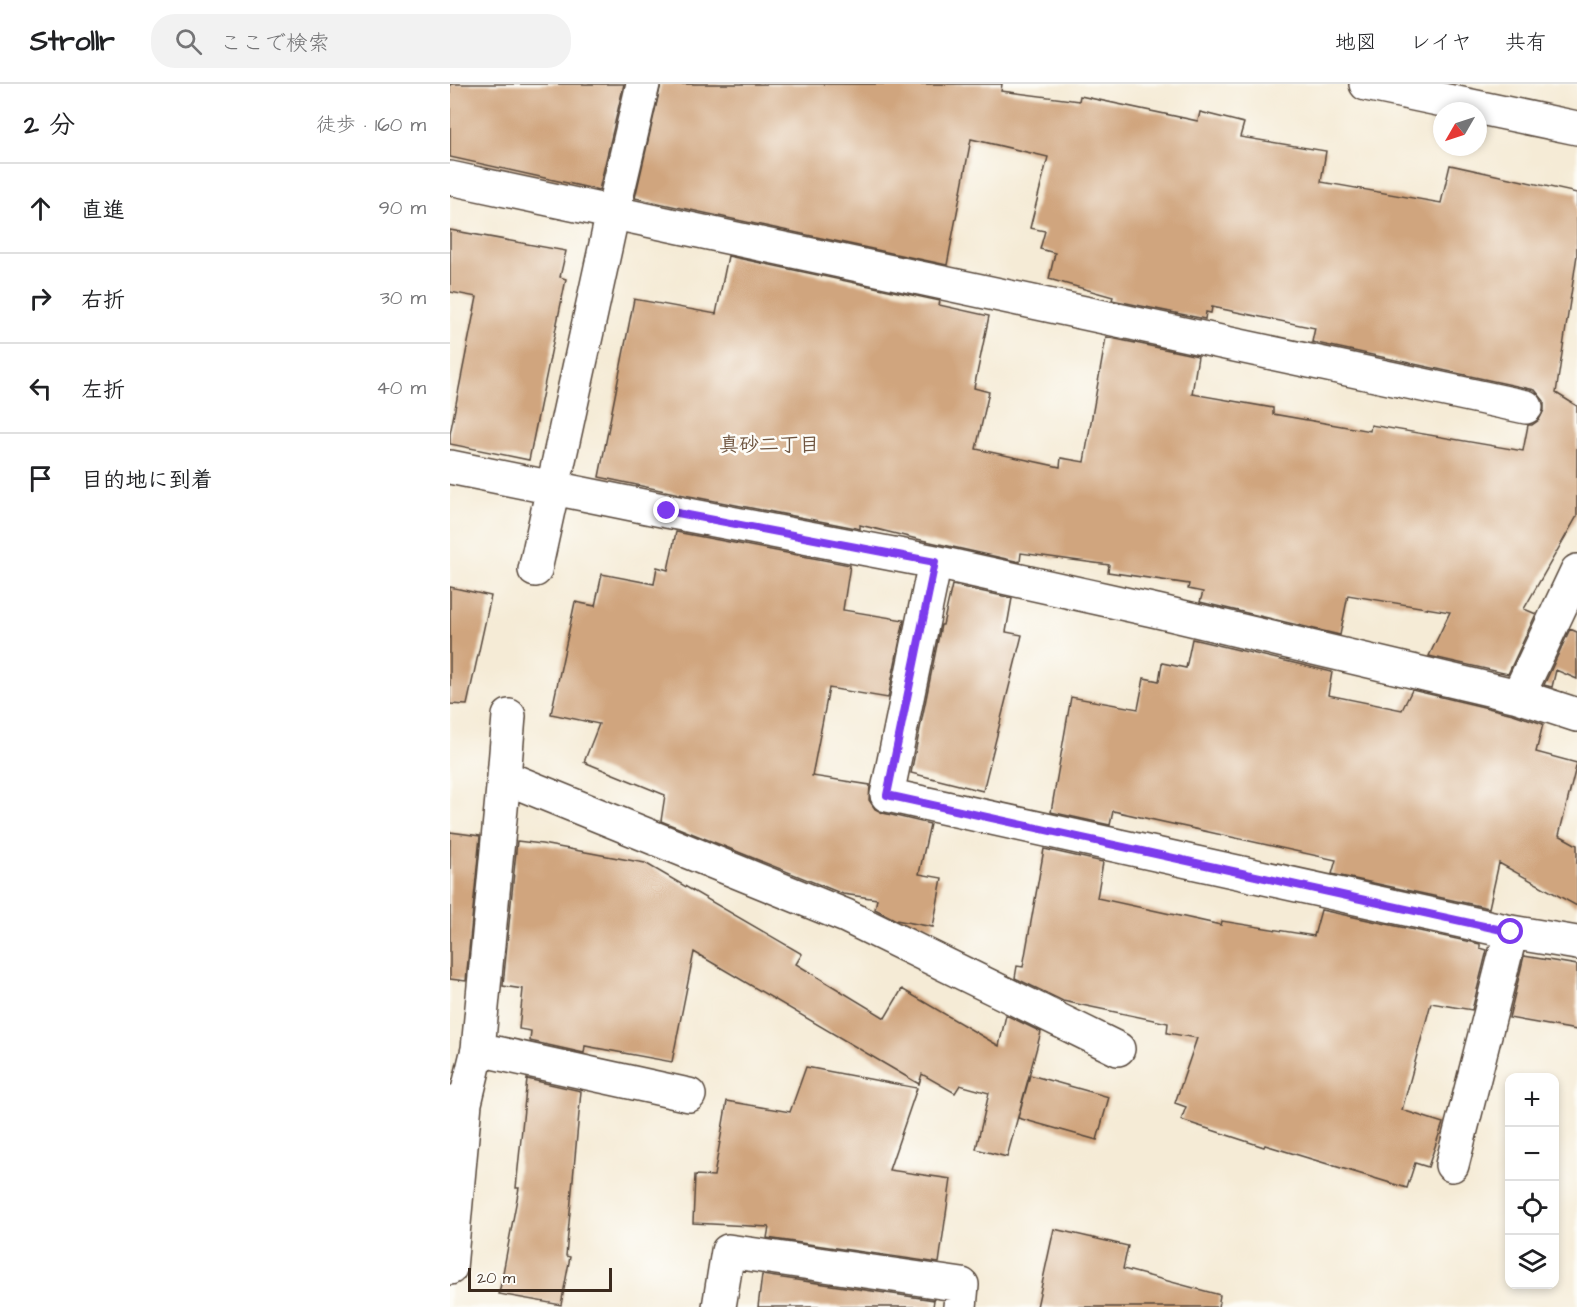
<!DOCTYPE html>
<html lang="ja">
<meta charset="utf-8">
<style>
:root{--surface:#fff;--page:#f2f2f2;--text:#202124;--muted:#757577;--line:#e0e0e0}
body{margin:0;font-family:"Architects Daughter","Klee One",sans-serif;background:var(--page);color:var(--text)}
.controls{position:absolute;right:18px;bottom:18px;display:grid;overflow:hidden;border-radius:12px;box-shadow:0 3px 9px #0003}
.controls button{width:54px;height:54px;display:grid;place-items:center;padding:0;border:0;border-bottom:2px solid var(--line);background:var(--surface);color:var(--text);font:30px sans-serif}
.compass{position:absolute;left:983px;top:18px;width:54px;height:54px;border-radius:50%;background:var(--surface);box-shadow:0 3px 9px #0003;rotate:231deg}
.scale{position:absolute;left:18px;bottom:15px;width:144px;box-sizing:border-box;padding-left:6px;border:3px solid #3b2a1e;border-top:0;font-size:16px;line-height:21px;white-space:nowrap;color:#3b2a1e;-webkit-text-stroke:4px #fdfcf7;paint-order:stroke}
.stop{position:absolute;width:18px;height:18px;margin:-14px;border:4px solid #7c3aed;border-radius:50%;background:#fff}
.stop.end{background:#7c3aed;border-color:#fff;box-shadow:0 2px 6px #0008}
.list{margin:0;padding:0;list-style:none}
h2{display:flex;justify-content:space-between;align-items:center;height:78px;margin:0;padding:0 24px;font-size:26px}
h2 small{font-size:20px;font-weight:400;color:var(--muted)}
.list li{display:grid;grid-template-columns:39px 1fr auto;gap:18px;align-items:center;box-sizing:border-box;height:90px;padding:0 24px;border-top:2px solid var(--line)}
.list b{display:block;font-size:22px;white-space:nowrap}
.list em{font-size:20px;font-style:normal;color:var(--muted)}
.icon{flex:none;width:33px;height:33px;fill:none;stroke:currentColor;stroke-width:2;stroke-linecap:round;stroke-linejoin:round}
.map{position:relative;flex:none;width:1127px;height:1223px;overflow:hidden}
header{display:flex;align-items:center;gap:36px;box-sizing:border-box;height:84px;padding:0 30px;background:var(--surface);border-bottom:2px solid var(--line)}
header strong{font-size:28px}
nav{display:flex;gap:33px;margin-inline-start:auto;font-size:21px}
.search{width:420px;height:54px;background:var(--page);display:flex;align-items:center;gap:15px;box-sizing:border-box;padding:0 21px;border-radius:24px;color:var(--muted);font-size:22px}
main{display:flex}
aside{flex:1;background:var(--surface)}
.map>svg:first-child{display:block}
</style>
<header>
<strong>Strollr</strong>
<div class="search"><svg class="icon" aria-label="search" viewBox="0 0 24 24"><circle cx="10" cy="10" r="6"/><path d="M15 15l6 6"/></svg>ここで検索</div>
<nav><a>地図</a><a>レイヤ</a><a>共有</a></nav>
</header>
<main>
<aside>
<h2>2 分<small>徒歩 · 160 m</small></h2>
<ul class="list">
<li><svg class="icon" aria-label="ahead" viewBox="0 0 24 24"><path d="M12 20V5M6 11l6-6 6 6"/></svg><div><b>直進</b></div><em>90 m</em></li>
<li><svg class="icon" aria-label="right" viewBox="0 0 24 24"><path d="M7 20v-9h11M14 6l5 5-5 5"/></svg><div><b>右折</b></div><em>30 m</em></li>
<li><svg class="icon" aria-label="left" viewBox="0 0 24 24"><path d="M17 20v-9H6M10 6l-5 5 5 5"/></svg><div><b>左折</b></div><em>40 m</em></li>
<li><svg class="icon" aria-label="arrive" viewBox="0 0 24 24"><path d="M6 21V4h12l-3 4 3 4H6"/></svg><div><b>目的地に到着</b></div></li>
</ul>
</aside>
<div class="map">
<svg width="1127" height="1223" viewBox="0 0 1127 1223">
<rect width="100%" height="100%" fill="#fdfcf7"/>
<filter id="ink" filterUnits="userSpaceOnUse"><feTurbulence type="fractalNoise" baseFrequency=".0167" numOctaves="2"/><feDisplacementMap in="SourceGraphic" scale="12" xChannelSelector="R" yChannelSelector="G"/><feConvolveMatrix kernelMatrix="1 2 1 2 8 2 1 2 1" color-interpolation-filters="sRGB"/></filter>
<filter id="wash" filterUnits="userSpaceOnUse"><feTurbulence type="fractalNoise" baseFrequency=".008" numOctaves="4" result="noise"/><feDisplacementMap in="SourceGraphic" scale="24" xChannelSelector="R" yChannelSelector="G"/><feGaussianBlur stdDeviation="1.35" result="paint"/><feColorMatrix in="noise" values="0 0 0 0 0 0 0 0 0 0 0 0 0 0 0 0 0 1.4 0 .05"/><feComposite in="paint" operator="in"/></filter>
<g filter="url(#wash)">
<rect width="100%" height="100%" fill="#f5ebd6"/>
<g id="blocks">
<path fill="#d0a57e" d="M0,0H174L149,106L0,73Z
M211,0H552L551,7L629,17L630,12L748,37L750,28L794,39L790,53L876,67L871,98L991,119L1000,81L1127,109V171L1106,309L1127,322V432L1074,525L1086,530L1058,590L979,572L1000,528L898,511L890,551L750,518L753,508L738,505L739,500L658,488L659,481L571,469L570,478L467,455L410,441V445L406,444L234,411L149,393L184,215L266,230L278,172L490,217L489,221L539,232L524,304L539,308L526,365L610,383L611,374L634,378L656,253L748,272L742,310L823,324V330L920,347L921,341L1073,367L1078,341H1082L1089,336L1094,326V317L1085,306L862,258L865,244L762,223L761,229L756,228L755,235L662,216L663,213L599,195L605,169L590,165L595,147L580,144L598,73L521,55L497,181L185,114Z
M0,146L116,167L110,193L116,195L79,376L0,360V350L27,213L0,208Z
M226,448L400,481L393,526L454,536L438,614L379,604L362,692L420,701L419,716L425,725L433,729L480,740L469,790L492,794L483,843L446,836L425,825L427,815L393,810L211,737L215,711L134,678L149,640L101,630L125,518L145,522L152,490L204,500L207,483L218,486Z
M502,501L562,514L556,548L572,551L533,707L461,689L491,541H493Z
M0,503L41,512L17,621L0,620Z
M1120,545L1127,548V595L1106,586L1102,603L1094,601Z
M742,555L882,588L878,611L952,626L962,606L1063,630L1093,640L1086,668L1127,679L1109,751L1127,761V822L1049,779L1039,824L882,790L886,776L663,727L660,741L601,728L621,613L688,625L694,594L709,597L712,579L736,584Z
M0,748L30,752L16,897L0,895Z
M67,757L92,760L195,779L352,870L346,880L435,934L452,905L549,962L556,931L591,948L557,1073L526,1065L539,1009L510,1001L505,1009L472,990L469,1000L244,868L222,978L135,962L134,969L80,957L81,947L69,945L73,905L53,902Z
M594,765L653,778L647,814L771,841L772,837L864,852L871,826L1030,860V864L1037,866L1022,926L981,919L952,1026L993,1039L978,1083L965,1079L957,1104L815,1061L814,1063L731,1036L736,1023L725,1019L747,954L717,949L718,939L613,917L565,894L567,882L573,883Z
M1074,872L1127,881V946L1059,934Z
M356,983L467,1004L439,1086L501,1095L489,1179L317,1154L319,1143L243,1139L245,1091L264,1092L277,1017L340,1028Z
M580,991L659,1013L647,1056L568,1034Z
M77,995L131,1007L116,1172L120,1173L111,1221L49,1210L69,1104H66Z
M604,1145L678,1162L673,1185L770,1211L768,1223H587Z
M312,1191L484,1216L483,1223H308Z"/>
</g>
</g>
<g filter="url(#ink)">
<use href="#blocks" fill-opacity="0" stroke="#57473a" stroke-width="1.5"/>
<g fill="none" stroke-linecap="round" stroke-linejoin="round">
<g stroke="#57473a" stroke-width="36">
<path id="street" d="M916,0L1127,44
M0,94L1076,323
M0,383L217,427L485,478L707,527L1068,612L1127,631
M485,478L437,711L1061,848L1127,859
M85,486L163,128L193,0
M1068,612L1127,487
M54,693L396,832L668,965
M28,965L239,1011
M0,1018L15,1019L0,1184
M15,1019L28,965L54,693L59,632
M1002,1081L1061,848
M269,1223L278,1167L512,1201L510,1223"/>
</g>
<use href="#street" stroke="#fff" stroke-width="33"/>
</g>
</g>
<g fill="none" stroke-linecap="round" stroke-linejoin="round" filter="url(#ink)">
<path stroke="#7c3aed" stroke-width="8" d="M217,427L485,478L437,711L1061,848"/>
</g>
<g text-anchor="middle" dominant-baseline="central" stroke-width="5" stroke-linejoin="round" paint-order="stroke">
<g font-size="20" font-weight="bold" fill="#6f5540" stroke="#fdfcf7">
<text x="319" y="361">真砂二丁目</text>
</g>
</g>
</svg>
<div class="controls">
<button>+</button>
<button>−</button>
<button><svg class="icon" aria-label="locate" viewBox="0 0 24 24"><circle cx="12" cy="12" r="6"/><path d="M12 2v4M12 18v4M2 12h4M18 12h4"/></svg></button>
<button><svg class="icon" aria-label="layers" viewBox="0 0 24 24"><path d="M12 4l9 5-9 5-9-5zM3 14l9 5 9-5"/></svg></button>
</div>
<svg class="compass" viewBox="-18 -18 36 36"><path d="M0-13l5 13h-10z" fill="#e53935"/><path d="M0 13l5-13h-10z" fill="#757577"/></svg>
<div class="scale">20 m</div>
<div class="stop" style="left:1061px;top:848px"></div>
<div class="stop end" style="left:217px;top:427px"></div>
</div>
</main>
